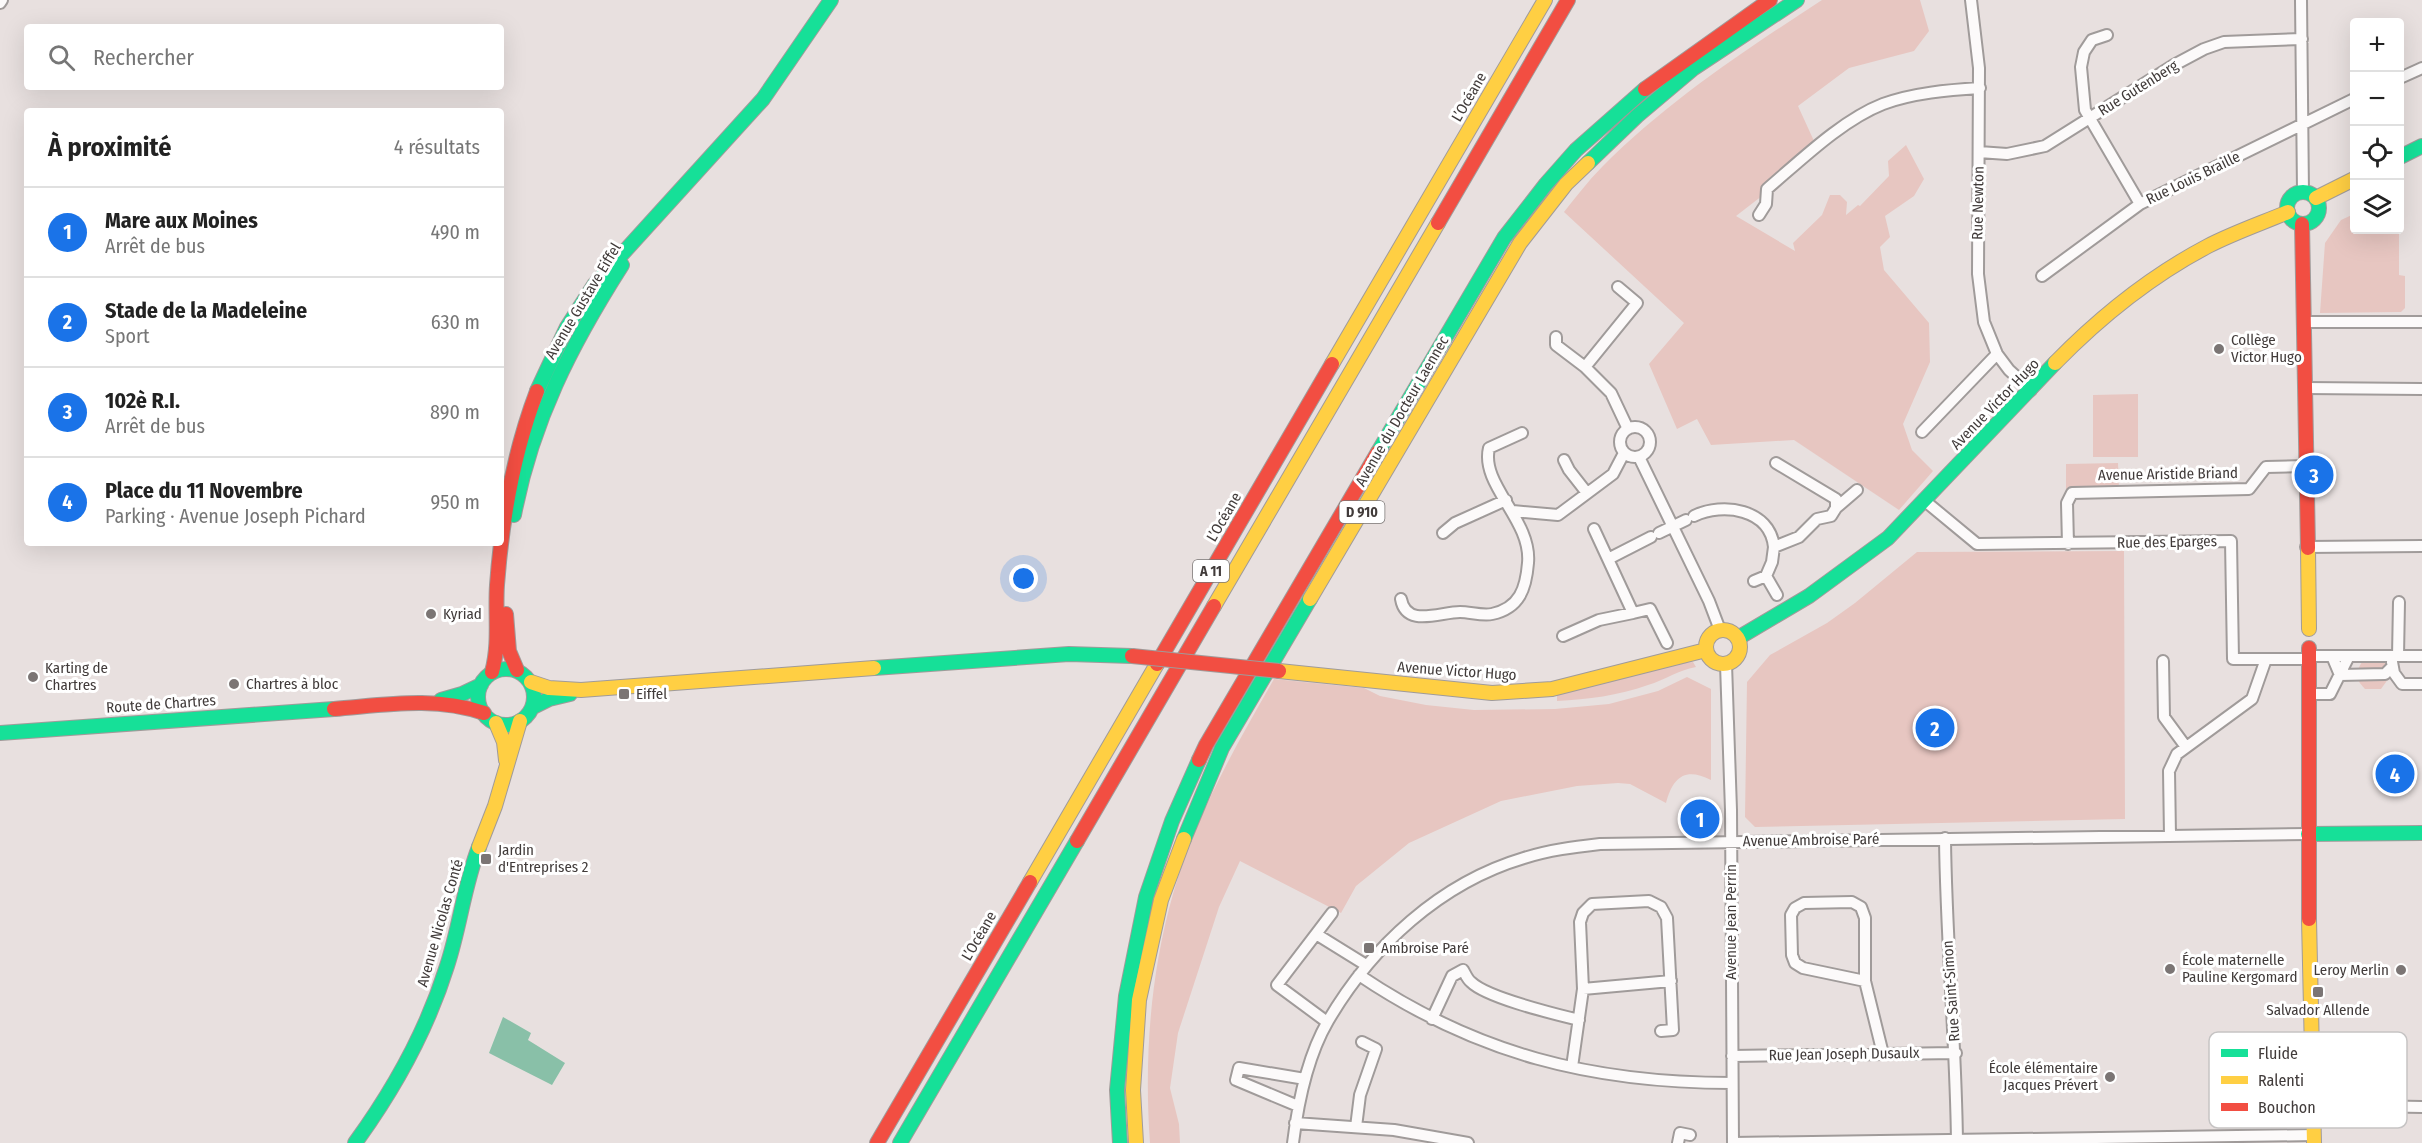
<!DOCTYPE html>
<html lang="fr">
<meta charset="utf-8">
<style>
:root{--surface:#fff;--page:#f2f2f2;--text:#222;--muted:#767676;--line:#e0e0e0;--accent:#1a73e8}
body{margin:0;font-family:"Fira Sans Condensed",sans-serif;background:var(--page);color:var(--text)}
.controls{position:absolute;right:18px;top:18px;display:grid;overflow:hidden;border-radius:6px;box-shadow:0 6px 24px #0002}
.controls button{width:54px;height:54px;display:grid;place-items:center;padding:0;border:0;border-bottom:2px solid var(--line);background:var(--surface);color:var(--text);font:30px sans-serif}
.you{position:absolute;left:1024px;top:579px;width:21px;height:21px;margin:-15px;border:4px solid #fff;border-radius:50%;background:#1a73e8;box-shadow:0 0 0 9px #1a73e833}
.badge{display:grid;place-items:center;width:39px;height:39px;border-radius:50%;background:var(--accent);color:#fff;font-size:20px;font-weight:700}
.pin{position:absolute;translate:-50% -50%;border:3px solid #fff;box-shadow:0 2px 6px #0006}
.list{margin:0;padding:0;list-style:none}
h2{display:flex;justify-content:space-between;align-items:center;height:78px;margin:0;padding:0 24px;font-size:26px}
h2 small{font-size:20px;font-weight:400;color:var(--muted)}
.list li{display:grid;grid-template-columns:39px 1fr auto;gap:18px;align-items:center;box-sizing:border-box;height:90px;padding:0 24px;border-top:2px solid var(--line)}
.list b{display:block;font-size:22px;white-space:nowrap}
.list p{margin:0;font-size:20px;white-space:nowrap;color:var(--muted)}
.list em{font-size:20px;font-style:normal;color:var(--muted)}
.icon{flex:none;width:33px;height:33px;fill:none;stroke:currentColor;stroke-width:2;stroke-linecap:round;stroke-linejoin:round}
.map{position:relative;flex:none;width:2422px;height:1143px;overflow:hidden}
.search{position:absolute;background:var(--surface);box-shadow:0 6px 24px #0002;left:24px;top:24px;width:480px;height:66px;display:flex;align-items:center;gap:15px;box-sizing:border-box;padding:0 21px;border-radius:6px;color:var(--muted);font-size:22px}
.panel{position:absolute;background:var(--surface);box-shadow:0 6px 24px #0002;left:24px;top:108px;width:480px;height:438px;border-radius:6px}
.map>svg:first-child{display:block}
</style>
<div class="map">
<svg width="2422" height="1143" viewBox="0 0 2422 1143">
<rect width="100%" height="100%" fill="#e8e0df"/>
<path fill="#e7c6c1" d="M1822,0H1920L1929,31L1914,51L1849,68L1798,106L1819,152L1736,216L1795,251L1793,243L1822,215L1830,195H1840L1847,202L1846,215L1858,205L1860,206L1889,176L1888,161L1906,145L1924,179L1914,196L1885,216L1890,237L1880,247L1884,270L1929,323L1930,362L1903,424L1912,450L1933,471L1899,510L1794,440L1711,445L1697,419L1677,429L1649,364L1684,323L1564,212C1576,197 1588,181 1602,167C1669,100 1744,51 1822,0Z
M2354,214V230H2399V275L2405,276V308L2401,312L2320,313L2325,243L2341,220Z
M2138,394V457H2093V395Z
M2118,463L2119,489H2066V464Z
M2124,551L2125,819L1755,827L1745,817L1747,682L1770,655L1827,623L1855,603L1917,552Z
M1693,662L1696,667C1678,670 1665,680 1648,685C1618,696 1588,699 1557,701V693L1677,664Z
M2362,662L2385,663L2391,675L2381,689H2365C2355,678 2354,675 2362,662Z
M1687,677L1711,689V780C1686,767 1673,776 1666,803L1630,784L1618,783L1577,786L1501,801L1409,843L1356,886L1341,913L1240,861L1219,907L1178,1033L1170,1088L1179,1124L1180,1143H1150C1144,1060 1150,975 1173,894C1195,817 1235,747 1274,679L1364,688L1380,696L1426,705L1474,710L1555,709L1609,704L1658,691Z"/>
<path fill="#89c0a8" d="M503,1017L531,1033L528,1040L565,1063L552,1085L489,1053Z"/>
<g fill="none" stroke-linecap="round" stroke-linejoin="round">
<g stroke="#a09b9a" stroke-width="14">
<path id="street" d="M1971,0L1979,68L1978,274L1984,322L1997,354L2009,370L2031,390
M2301,0L2303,192
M0,3L2,0
M2107,35L2092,40L2084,52L2081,67L2085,110L2140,204
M2400,78L2422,68
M1979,152L2007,154L2045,146L2174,65L2204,49L2224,42L2302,39
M1759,215L1766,204L1767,189C1801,160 1842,120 1883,104C1913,93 1948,90 1980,88
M2042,276L2140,204L2354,99
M2304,322H2422
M1556,337V345L1585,367L1611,393L1628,429
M1585,367L1637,303L1618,287
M2305,388L2422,389
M1620 442a15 15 0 1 1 30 0a15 15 0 1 1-30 0Z
M1922,432L1997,354
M1639,457L1709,601L1720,630
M1564,460L1569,470L1587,493
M1925,501L1977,544L2231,541L2233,659H2309
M1836,508L1857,490
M1513,511L1558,515L1613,474L1624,453
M1694,516C1723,502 1770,509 1774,547L1799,537L1817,519L1831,516L1836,508V499L1776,463
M1443,533L1455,523L1506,500
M1659,533L1686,520
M2068,544L2067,503L2072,493L2249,489L2266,467L2305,466
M2306,547L2422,546
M1608,559L1651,537
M1766,576L1777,595
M1754,581L1766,576L1772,562L1774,547
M1401,599C1406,628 1440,612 1460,612C1470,612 1482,616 1492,614C1520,608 1526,588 1528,563C1532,520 1480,485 1489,448L1522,433
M1633,613L1650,609L1667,643
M1563,636L1599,620L1633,613L1594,529
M2309,656H2422
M2332,656L2340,675L2385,674L2392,667
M2398,656L2399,602
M2163,661L2164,717L2186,747
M2392,662L2394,673L2402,684H2422
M1726,664L1731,810L1733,1143
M2309,694H2330L2349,656
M2170,836L2169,771L2177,754L2252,699L2266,659
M1945,838C1946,940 1956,1041 1957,1143
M1316,934L1332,913
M1359,975C1476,1054 1592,1083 1732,1083
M1865,981L1803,968L1795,963L1792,955L1791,915L1795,908L1804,903L1852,902L1861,907L1865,918V981L1883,1054
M1583,989L1671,981
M1432,1019L1452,976L1463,970C1465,973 1467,979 1471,982C1487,998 1555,1014 1579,1020
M1327,1022L1277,985L1316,934L1366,965
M1732,1056L1956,1053
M1572,1067L1583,989L1580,922L1583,913L1592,904L1649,901L1661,907L1667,918L1673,1030L1661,1031
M2313,1105L2422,1107
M1298,1106L1236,1080L1239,1068L1305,1079
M1295,1123L1394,1130L1468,1143
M1356,1127L1360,1095L1376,1049L1362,1042
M1293,1143C1298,1102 1307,1057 1328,1021C1372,946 1440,883 1524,858C1549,850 1574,847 1600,844L2308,834
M1678,1143L1680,1133L1690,1135
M1733,1143L2314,1135"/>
</g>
<g stroke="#a09b9a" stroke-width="16">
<path id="fast" d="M2400,157L2422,146
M1588,163L1637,116L1694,68L1797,0
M2287 208a16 16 0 1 1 32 0a16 16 0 1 1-32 0Z
M537,391L567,327L594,285L763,99L831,0
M1378,452L1504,238L1546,184L1576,150L1645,89
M514,515C532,421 571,345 622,265
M1738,638L1809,596L1888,538L2055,363
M874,668L1069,654L1132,656
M478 697a28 28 0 1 1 56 0a28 28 0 1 1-56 0Z
M441,700L462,694L481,685
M533,707L549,699L570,694
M0,733L334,709
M2308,834L2422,833
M1184,839L1222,748L1310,599
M355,1143C395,1088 427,1030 447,966C460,927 464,885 479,847
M900,1143L1077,841
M1120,1143L1117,1090L1126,996L1146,897L1172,821L1199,760"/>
</g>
<g stroke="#a09b9a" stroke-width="16">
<path id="slow" d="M2316,198L2354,179
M2055,363C2100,317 2151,276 2208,246C2233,233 2262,223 2288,212
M1332,364L1545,0
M2308,548L2309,629
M1310,599L1520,243L1566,184L1588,163
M1214,606L1438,223
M1706 647a17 17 0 1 1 34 0a17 17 0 1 1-34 0Z
M1279,671L1492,693L1552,689L1706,650
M531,682L549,688L581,690L874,668
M496,723L504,742L506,760
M479,847L495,806L520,721
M1030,882L1157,664
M2309,919L2314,1143
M1136,1143L1133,1090L1139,1000L1161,900L1184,839"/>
</g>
<g stroke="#a09b9a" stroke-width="16">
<path id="jam" d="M1645,89L1770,0
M1438,223L1568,0
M2302,224L2308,548
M506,614L509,651L517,670
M2309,648V919
M1157,664L1332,364
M492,672C500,643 495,614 497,585C502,518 513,454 537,391
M334,709C385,705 434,696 484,713
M1199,760L1206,745L1378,452
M1077,841L1214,606
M877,1143L1030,882"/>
</g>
<use href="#street" stroke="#fcfafa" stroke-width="10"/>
<use href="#fast" stroke="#16e098" stroke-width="14"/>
<use href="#slow" stroke="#ffcf43" stroke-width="14"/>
<use href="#jam" stroke="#f24e42" stroke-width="14"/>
<g stroke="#a09b9a" stroke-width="16" stroke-linecap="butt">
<path id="jam-bridge" d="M1132,656L1279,671"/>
</g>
<use href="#jam-bridge" stroke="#f24e42" stroke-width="14"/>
</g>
<g fill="#7b7574" stroke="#fff" stroke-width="2">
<circle cx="2219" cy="349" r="6"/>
<circle cx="431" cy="614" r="6"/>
<circle cx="33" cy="677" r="6"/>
<circle cx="234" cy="684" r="6"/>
<rect x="618" y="688" width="12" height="12" rx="3"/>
<rect x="480" y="853" width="12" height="12" rx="3"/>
<rect x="1363" y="942" width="12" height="12" rx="3"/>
<circle cx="2170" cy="969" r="6"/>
<circle cx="2401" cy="970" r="6"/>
<rect x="2312" y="986" width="12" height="12" rx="3"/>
<circle cx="2110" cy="1077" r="6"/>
</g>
<g text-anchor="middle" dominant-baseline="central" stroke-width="6" stroke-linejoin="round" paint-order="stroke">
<g fill="#fff" stroke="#7a7675" stroke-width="1.5">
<rect x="1339.5" y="501" width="45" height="22" rx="4.5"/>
<rect x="1193" y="560" width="36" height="22" rx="4.5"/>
</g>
<g font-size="14" font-weight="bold" fill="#413b3a">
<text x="1362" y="512">D 910</text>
<text x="1211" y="571">A 11</text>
</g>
<g font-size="15" fill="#413b3a" stroke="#fff">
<text transform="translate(2138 88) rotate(-32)">Rue Gutenberg</text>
<text transform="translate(1469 97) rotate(-60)">L’Océane</text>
<text transform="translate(2193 178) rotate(-26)">Rue Louis Braille</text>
<text transform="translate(1978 203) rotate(-89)">Rue Newton</text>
<text transform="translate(583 301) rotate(-59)">Avenue Gustave Eiffel</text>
<text transform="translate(1995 404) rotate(-46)">Avenue Victor Hugo</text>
<text transform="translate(1402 411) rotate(-60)">Avenue du Docteur Laennec</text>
<text transform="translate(2168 474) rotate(-1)">Avenue Aristide Briand</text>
<text transform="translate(1224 517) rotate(-60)">L’Océane</text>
<text transform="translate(2167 542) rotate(-1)">Rue des Eparges</text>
<text transform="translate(1457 671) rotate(4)">Avenue Victor Hugo</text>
<text transform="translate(161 704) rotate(-4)">Route de Chartres</text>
<text transform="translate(1811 840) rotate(-1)">Avenue Ambroise Paré</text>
<text transform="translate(1731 922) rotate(-90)">Avenue Jean Perrin</text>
<text transform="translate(440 923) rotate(-74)">Avenue Nicolas Conté</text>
<text transform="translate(979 936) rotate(-60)">L’Océane</text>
<text transform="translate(1951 991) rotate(-94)">Rue Saint-Simon</text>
<text transform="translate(1844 1054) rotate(-1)">Rue Jean Joseph Dusaulx</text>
</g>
<g font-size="15" fill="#413b3a" stroke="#fff" text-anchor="start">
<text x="2231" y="340">Collège<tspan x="2231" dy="17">Victor Hugo</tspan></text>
<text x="443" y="614">Kyriad</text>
<text x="45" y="668">Karting de<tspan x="45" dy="17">Chartres</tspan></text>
<text x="246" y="684">Chartres à bloc</text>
<text x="636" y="694">Eiffel</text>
<text x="498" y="850">Jardin<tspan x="498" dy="17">d'Entreprises 2</tspan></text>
<text x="1381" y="948">Ambroise Paré</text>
<text x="2182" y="960">École maternelle<tspan x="2182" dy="17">Pauline Kergomard</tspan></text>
<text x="2389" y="970" text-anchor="end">Leroy Merlin</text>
<text x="2318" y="1010" text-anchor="middle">Salvador Allende</text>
<text x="2098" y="1068" text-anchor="end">École élémentaire<tspan x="2098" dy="17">Jacques Prévert</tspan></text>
</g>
</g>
<rect x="2209" y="1032" width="198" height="96" rx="9" fill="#fff" stroke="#c6c4c4" stroke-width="1.5"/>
<rect x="2221" y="1049" width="27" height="8" fill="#16e098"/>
<rect x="2221" y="1076" width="27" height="8" fill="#ffcf43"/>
<rect x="2221" y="1103" width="27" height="8" fill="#f24e42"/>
<g font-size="16" fill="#413b3a">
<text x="2258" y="1059">Fluide</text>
<text x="2258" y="1086">Ralenti</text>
<text x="2258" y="1113">Bouchon</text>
</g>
</svg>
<div class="controls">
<button>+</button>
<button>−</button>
<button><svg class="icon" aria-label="locate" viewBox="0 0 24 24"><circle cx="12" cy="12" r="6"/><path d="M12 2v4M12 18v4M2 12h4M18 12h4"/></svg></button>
<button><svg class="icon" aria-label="layers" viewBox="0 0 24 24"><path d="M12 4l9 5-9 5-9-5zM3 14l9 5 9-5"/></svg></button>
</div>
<div class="you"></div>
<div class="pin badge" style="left:1700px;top:819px">1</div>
<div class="pin badge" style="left:1935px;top:728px">2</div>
<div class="pin badge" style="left:2314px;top:475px">3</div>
<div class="pin badge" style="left:2395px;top:774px">4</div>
<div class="search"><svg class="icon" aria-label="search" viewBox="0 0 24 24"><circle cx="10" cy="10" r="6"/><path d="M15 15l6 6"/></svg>Rechercher</div>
<section class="panel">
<h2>À proximité<small>4 résultats</small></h2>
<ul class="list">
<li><span class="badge">1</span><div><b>Mare aux Moines</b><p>Arrêt de bus</p></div><em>490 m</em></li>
<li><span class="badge">2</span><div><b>Stade de la Madeleine</b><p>Sport</p></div><em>630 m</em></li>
<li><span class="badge">3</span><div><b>102è R.I.</b><p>Arrêt de bus</p></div><em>890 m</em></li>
<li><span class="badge">4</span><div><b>Place du 11 Novembre</b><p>Parking · Avenue Joseph Pichard</p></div><em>950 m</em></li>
</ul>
</section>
</div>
